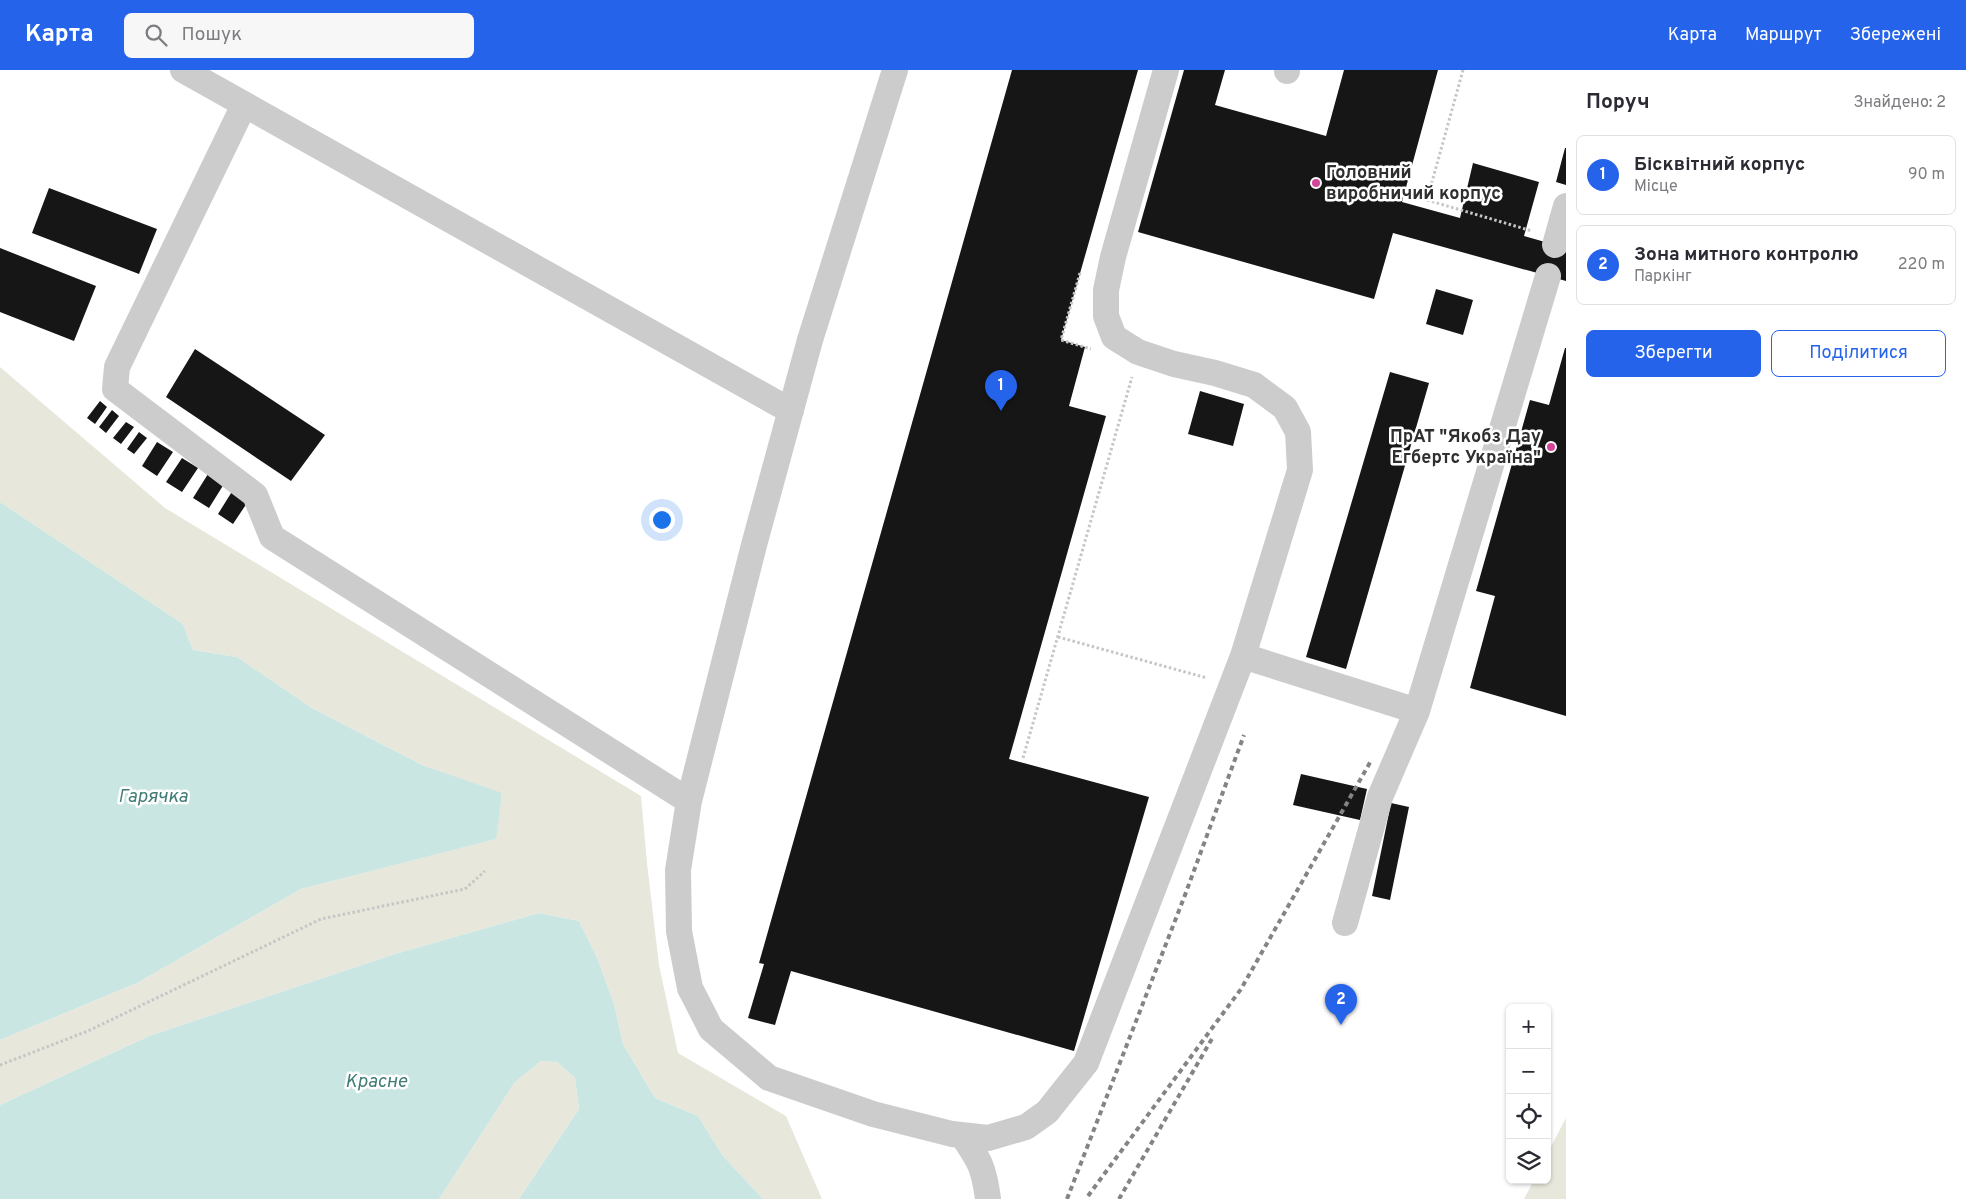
<!DOCTYPE html>
<html lang="uk">
<meta charset="utf-8">
<style>
:root{--surface:#fff;--page:#f7f7f7;--text:#2b2b33;--muted:#7c7c81;--line:#e1e1e2;--accent:#2563eb}
body{margin:0;font-family:Overpass,sans-serif;background:var(--page);color:var(--text)}
.controls{position:absolute;right:15px;bottom:15px;display:grid;overflow:hidden;border-radius:8px;box-shadow:0 1px 4px #0004}
.controls button{width:45px;height:45px;display:grid;place-items:center;padding:0;border:0;border-bottom:1px solid var(--line);background:var(--surface);color:var(--text);font:25px sans-serif}
.you{position:absolute;left:661px;top:449px;width:18px;height:18px;margin:-12px;border:4px solid #fff;border-radius:50%;background:#1a73e8;box-shadow:0 0 0 8px #1a73e833}
.badge{display:grid;place-items:center;width:32px;height:32px;border-radius:50%;background:var(--accent);color:#fff;font-size:16px;font-weight:700}
.pin{position:absolute;translate:-50% -41px;filter:drop-shadow(0 1px 2px #0008)}
.pin::after{content:'';position:absolute;top:26px;width:18px;height:15px;background:inherit;clip-path:polygon(0 0,100% 0,50% 100%)}
.list{margin:0;padding:0;list-style:none}
h2{display:flex;justify-content:space-between;align-items:center;height:65px;margin:0;padding:0 20px;font-size:21px}
h2 small{font-size:16px;font-weight:400;color:var(--muted)}
.list li{display:grid;grid-template-columns:32px 1fr auto;gap:15px;align-items:center;box-sizing:border-box;height:80px;margin:0 10px 10px;padding:0 10px;border:1px solid var(--line);border-radius:8px}
.list b{display:block;font-size:19px;white-space:nowrap}
.list p{margin:0;font-size:16px;white-space:nowrap;color:var(--muted)}
.list em{font-size:16px;font-style:normal;color:var(--muted)}
.actions{display:flex;gap:10px;padding:15px 20px}
.actions a{flex:1;padding:11px 0;border:1px solid var(--accent);border-radius:8px;text-align:center;font-size:18px;color:var(--accent)}
.actions .main{background:var(--accent);color:#fff}
.icon{flex:none;width:28px;height:28px;fill:none;stroke:currentColor;stroke-width:2;stroke-linecap:round;stroke-linejoin:round}
.map{position:relative;flex:none;width:1566px;height:1129px;overflow:hidden}
header{display:flex;align-items:center;gap:30px;box-sizing:border-box;height:70px;padding:0 25px;background:var(--accent);color:#fff}
header strong{font-size:24px}
nav{display:flex;gap:28px;margin-inline-start:auto;font-size:18px}
.search{width:350px;height:45px;background:var(--page);display:flex;align-items:center;gap:12px;box-sizing:border-box;padding:0 18px;border-radius:8px;color:var(--muted);font-size:19px}
main{display:flex}
aside{flex:1;background:var(--surface)}
.map>svg:first-child{display:block}
</style>
<header>
<strong>Карта</strong>
<div class="search"><svg class="icon" aria-label="search" viewBox="0 0 24 24"><circle cx="10" cy="10" r="6"/><path d="M15 15l6 6"/></svg>Пошук</div>
<nav><a>Карта</a><a>Маршрут</a><a>Збережені</a></nav>
</header>
<main>
<div class="map">
<svg width="1566" height="1129" viewBox="0 0 1566 1129">
<rect width="100%" height="100%" fill="#fff"/>
<path fill="#e8e7dc" d="M0,297L165,438L641,726L647,793L659,895L678,983L786,1046L822,1129H763L723,1086L698,1046L655,1028L623,974L614,934L598,890L579,851L539,843L395,884L149,966L0,1035V970L137,913L301,819L495,769L502,724L422,695L312,638L237,587L193,580L183,554L0,432Z
M541,991L557,992L575,1008L579,1039L519,1129H439L515,1012Z
M1566,1048V1129H1524L1534,1110H1547V1084Z"/>
<path fill="#cae6e3" d="M0,432L183,554L193,580L237,587L312,638L422,695L502,723L496,769L301,819L137,913L0,970Z
M539,843L579,851L598,890L614,934L623,974L655,1028L698,1046L723,1086L763,1129H519L579,1039L575,1008L557,992L541,991L515,1012L439,1129H0V1035L149,966L395,884Z"/>
<path fill="#161616" d="M1012,0H1138L1061,270L1085,277L1069,336L1106,346L1009,689L1149,727L1074,981L791,901L775,955L748,948L764,894L759,893Z
M1184,0H1225L1215,35L1326,66L1344,0H1438L1402,132L1460,148L1473,93L1539,112L1524,166L1566,178V211L1393,163L1374,229L1138,162Z
M1565,78H1566V115L1556,112Z
M49,118L157,159L139,204L32,163Z
M0,178L96,216L74,271L0,242Z
M1436,219L1473,230L1463,265L1426,254Z
M1565,278H1566V646L1470,618L1495,526L1476,521L1530,330L1549,335Z
M195,279L325,365L291,411L166,327Z
M1390,302L1429,313L1346,599L1306,587Z
M1200,321L1244,334L1233,376L1188,364Z
M100,331L107,337L95,354L87,348Z
M112,340L119,346L106,363L99,357Z
M126,352L134,357L121,374L113,368Z
M139,362L147,368L134,384L127,379Z
M157,372L173,382L157,406L142,396Z
M182,388L198,398L182,422L166,412Z
M208,404L224,414L209,438L193,428Z
M233,420L249,430L233,454L218,444Z
M1301,704L1367,719L1360,750L1293,735Z
M1391,733L1409,737L1390,830L1372,826Z"/>
<g fill="none" stroke-linecap="round" stroke-linejoin="round">
<path stroke="#c6c6c6" stroke-width="3" stroke-dasharray="2.5 2.5" stroke-linecap="butt" d="M1463,0L1427,130L1532,161
M1080,203L1061,270L1091,279
M1058,567L1207,608
M1023,688L1132,307
M0,995L88,961L321,849L465,819L485,801"/>
<path stroke="#ccc" stroke-width="26" d="M183,0L791,341
M895,0L810,270L754,475L689,731L678,800L679,861L690,918L711,959L769,1008L873,1044L952,1064L988,1068L1026,1057L1047,1042L1086,993L1243,586L1300,400L1298,362L1285,338L1254,315L1215,303L1174,294L1138,282L1114,267L1106,246V220L1113,187L1166,0
M1287,1V0
M244,35L117,297L115,319L255,425L272,467L689,731
M1555,175L1566,136
M1243,586L1417,641
M1345,853L1380,727L1417,641L1548,206
M962,1065C980,1091 984,1098 988,1129"/>
<path stroke="#848484" stroke-width="4" stroke-dasharray="5 4" stroke-linecap="butt" d="M1088,1126L1241,919L1372,689
M1067,1129L1185,825L1244,665
M1119,1129L1213,967"/>
</g>
<g fill="#d24597" stroke="#fff" stroke-width="2">
<circle cx="1316" cy="113" r="5"/>
<circle cx="1551" cy="377" r="5"/>
</g>
<g text-anchor="middle" dominant-baseline="central" stroke-width="5" stroke-linejoin="round" paint-order="stroke">
<g font-size="18" font-weight="bold" fill="#2f2f2f" stroke="#fff" text-anchor="start">
<text x="1326" y="103">Головний<tspan x="1326" dy="21">виробничий корпус</tspan></text>
<text x="1541" y="367" text-anchor="end">ПрАТ "Якобз Дау<tspan x="1541" dy="21">Егбертс Україна"</tspan></text>
</g>
<g font-size="19" font-style="italic" fill="#417d76" stroke="#fff">
<text x="153" y="727">Гарячка</text>
<text x="376" y="1012">Красне</text>
</g>
</g>
</svg>
<div class="controls">
<button>+</button>
<button>−</button>
<button><svg class="icon" aria-label="locate" viewBox="0 0 24 24"><circle cx="12" cy="12" r="6"/><path d="M12 2v4M12 18v4M2 12h4M18 12h4"/></svg></button>
<button><svg class="icon" aria-label="layers" viewBox="0 0 24 24"><path d="M12 4l9 5-9 5-9-5zM3 14l9 5 9-5"/></svg></button>
</div>
<div class="you"></div>
<div class="pin badge" style="left:1001px;top:341px">1</div>
<div class="pin badge" style="left:1341px;top:955px">2</div>
</div>
<aside>
<h2>Поруч<small>Знайдено: 2</small></h2>
<ul class="list">
<li><span class="badge">1</span><div><b>Бісквітний корпус</b><p>Місце</p></div><em>90 m</em></li>
<li><span class="badge">2</span><div><b>Зона митного контролю</b><p>Паркінг</p></div><em>220 m</em></li>
</ul>
<div class="actions"><a class="main">Зберегти</a><a>Поділитися</a></div>
</aside>
</main>
